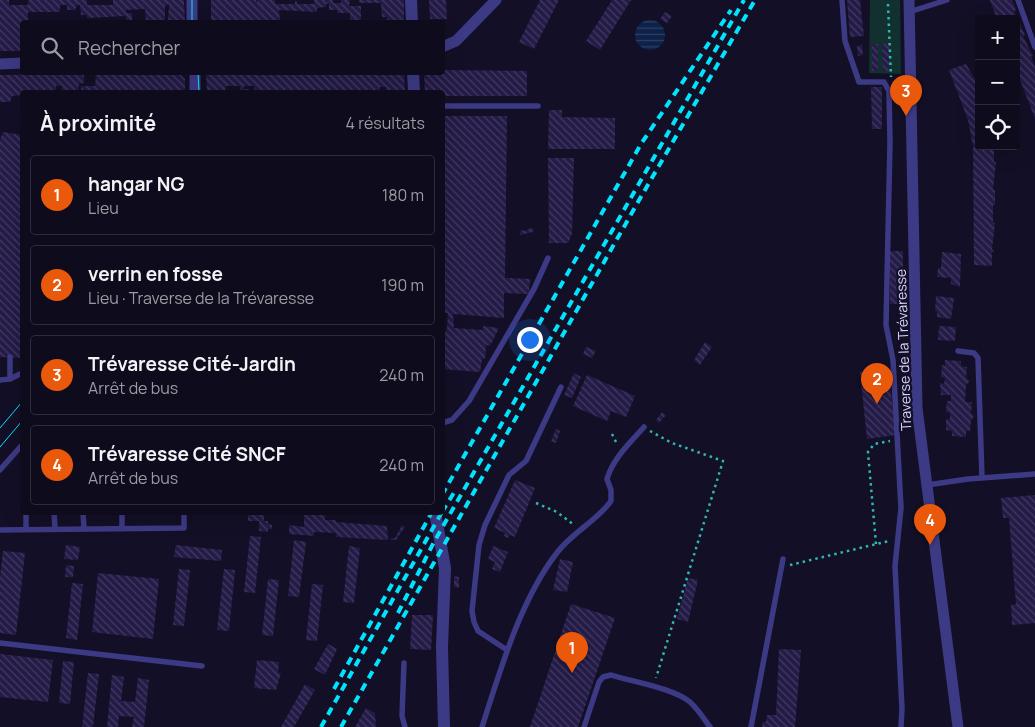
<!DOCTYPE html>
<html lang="fr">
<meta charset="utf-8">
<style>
:root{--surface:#0e0b1c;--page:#1c1929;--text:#f1f3f6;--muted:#9b9ba3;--line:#2e2b3b;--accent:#ea580c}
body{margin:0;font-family:Manrope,sans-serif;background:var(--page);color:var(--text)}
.controls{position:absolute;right:15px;top:15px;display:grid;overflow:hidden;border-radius:5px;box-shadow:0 5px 20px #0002}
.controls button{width:45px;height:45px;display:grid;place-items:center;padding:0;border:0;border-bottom:1px solid var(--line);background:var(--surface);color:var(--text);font:25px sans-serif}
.you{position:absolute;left:529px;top:339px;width:18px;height:18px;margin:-12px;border:4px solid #fff;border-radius:50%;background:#1a73e8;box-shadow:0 0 0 8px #1a73e833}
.badge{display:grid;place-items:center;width:32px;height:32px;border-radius:50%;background:var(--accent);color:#fff;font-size:16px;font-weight:700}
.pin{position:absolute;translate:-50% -41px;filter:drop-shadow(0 1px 2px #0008)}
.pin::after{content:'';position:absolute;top:26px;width:18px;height:15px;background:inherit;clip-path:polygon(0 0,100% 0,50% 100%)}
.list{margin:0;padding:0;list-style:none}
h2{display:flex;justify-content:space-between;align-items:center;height:65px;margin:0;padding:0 20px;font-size:21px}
h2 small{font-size:16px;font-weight:400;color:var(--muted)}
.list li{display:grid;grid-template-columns:32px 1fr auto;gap:15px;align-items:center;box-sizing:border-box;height:80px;margin:0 10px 10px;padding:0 10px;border:1px solid var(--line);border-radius:5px}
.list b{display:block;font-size:19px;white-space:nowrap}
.list p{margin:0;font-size:16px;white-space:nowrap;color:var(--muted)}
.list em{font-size:16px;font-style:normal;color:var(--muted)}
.icon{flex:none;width:28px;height:28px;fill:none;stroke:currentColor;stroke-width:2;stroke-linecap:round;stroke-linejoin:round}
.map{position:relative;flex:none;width:1035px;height:727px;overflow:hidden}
.search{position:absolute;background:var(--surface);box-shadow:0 5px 20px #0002;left:20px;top:20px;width:425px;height:55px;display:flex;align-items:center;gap:12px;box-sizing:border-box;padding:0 18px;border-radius:5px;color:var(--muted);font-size:19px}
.panel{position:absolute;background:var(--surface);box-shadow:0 5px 20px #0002;left:20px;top:90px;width:425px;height:425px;border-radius:5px}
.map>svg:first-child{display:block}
</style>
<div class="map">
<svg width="1035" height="727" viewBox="0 0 1035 727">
<defs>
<pattern id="water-rules" width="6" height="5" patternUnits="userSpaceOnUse" patternTransform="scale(1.25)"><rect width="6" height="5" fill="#0c2248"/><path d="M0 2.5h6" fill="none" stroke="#2f4163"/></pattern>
<pattern id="building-back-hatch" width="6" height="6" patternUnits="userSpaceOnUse" patternTransform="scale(1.25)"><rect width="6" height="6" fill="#241b47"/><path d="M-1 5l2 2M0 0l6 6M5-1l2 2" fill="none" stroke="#433b63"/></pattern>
</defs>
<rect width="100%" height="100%" fill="#130f26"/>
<path fill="#12302f" d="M870,0H900L901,74L869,73Z"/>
<path fill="url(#water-rules)" d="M635 35a15 15 0 1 1 30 0a15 15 0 1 1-30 0Z"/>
<path fill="url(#building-back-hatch)" d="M0,0H9V5H28V0H87V5H113V0H184L185,22H168L169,4L165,6V22H146L145,9L126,10V13H132V22H126V16L87,18V15H81L80,5H77L75,10H67V5H60V12H28V22H22V51H0Z
M211,0H256V4L257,0H275V4H295V1H297V4H314V0H333V3H341V0H350L349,6H361V22H350V13H337V10H329V4H326V7L317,8V12L279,10L280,22H211Z
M359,0H404V22H387V17H382L381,3H359Z
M429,0H446L447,19H430Z
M540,0H559L534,49L519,42Z
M612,0H631L600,50L586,41Z
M847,0H860L864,36L850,37Z
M990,0H1012L1016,10L1014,11L1025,35L1023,36L1033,56H1031L1035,67V119L1016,69V19H997Z
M665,12L672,16L667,23L660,19Z
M872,44H878V71H872Z
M882,44H889V71H883Z
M862,45L863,55L858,56L857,46Z
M966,64L979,86L977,89L979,146H996V150H994V162H996L993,190H995V205H993V222L995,223L992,249L994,252H992V266L974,265L973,146L968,120L949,70Z
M442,70L527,71V96H442V92H425L424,72H442Z
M404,72L405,92H386V87H380V92H255L254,86H244V89H249V92H240V86H226L225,92H207L206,73Z
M179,73L185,79V92H81V86H95L96,74Z
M84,74V83L79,84L78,92H62V86H56V92H22V95L12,96L10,102H0V75Z
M871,87H882V129H872Z
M549,110H562V117L615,118V149H548Z
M442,116H507L505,278L530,279L529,294L504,293V318L453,314L454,328L483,330V326L499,328L490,346L486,345L485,359H482L480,372L442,369V333H445L447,328L448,313H442Z
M3,132L22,135V358L0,357V140Z
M548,158H574L572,234L568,243H549Z
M531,228L534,229L533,232L520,235L521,230L525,231Z
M890,251H903V304H890Z
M942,252L961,254L960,287L951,284V278L937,277L938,268H941Z
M936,296L954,298L951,319L937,317V311H935Z
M939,326L956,327L955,341L938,340Z
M705,342L712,347L700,365L694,360Z
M586,347L596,351L592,358L583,354Z
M945,360L961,361V366L967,367L966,378L970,381L966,385L965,402H972L971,413L974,416L971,421L970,431H966V437L952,436V431L946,430V419H950V413L946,412L947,401H951V395H941L940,383L944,384L945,378L941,377L942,365L945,366Z
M888,369L896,435L867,439L860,372Z
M574,373L581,377L572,398L564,395Z
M587,375L635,396L626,417L611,411L607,421L573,406Z
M662,412L666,415L659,423L656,420Z
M556,429L560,431L556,443L551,441Z
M515,480L535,488L515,537L510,535L508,538L504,536L505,533L494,528Z
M1035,495V623L1012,625L1011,605L1016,604L1009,518H1003L1001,498Z
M248,512H264V521H268V524L272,525V529H268V532L259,531V521H248Z
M304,512H326L325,520H336V522L387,526L388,540L336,537V533L314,532V536L289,534V525L304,527Z
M402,525L405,527L396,540H391V538H395Z
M250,536L261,537L255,593L244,592Z
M294,540L306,542L299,597L288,596Z
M66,545L80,547L78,560L64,559Z
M176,545L222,550L221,561L174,557Z
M349,546L360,548L354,603L343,602Z
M493,546L508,552L500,572L492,569L495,562L488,559Z
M3,551L25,553L16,635L0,633V577Z
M560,559L573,562L567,592L553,590Z
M66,565L74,566L73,577H65Z
M179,569L190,570L184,626L173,625Z
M224,569L235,570L229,631L217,630Z
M98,573L159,579L153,639L92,632Z
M454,576L459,577V588L454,587Z
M688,578L698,580L688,622L677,619Z
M268,579L279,580L273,636L262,635Z
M72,583L83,584L77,640L66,638Z
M312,584L323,585L317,641L306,640Z
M571,604L615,618L578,727H530Z
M412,615H433L431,650L410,649Z
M328,644L337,649L325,675L314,669Z
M779,649L801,650L795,727H762L763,722H766L767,715H776Z
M0,654L53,660L48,702L0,697Z
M257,660L279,662L278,673H281L276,690L254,688Z
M63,661L74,662L70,704L59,703Z
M88,673L99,674L93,727H82Z
M112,675L124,677L121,701L135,702L138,678L149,680L144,727H132L134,717L119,716L118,727H107Z
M305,684L315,690L294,727H281Z
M366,708L375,713L376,727H355Z"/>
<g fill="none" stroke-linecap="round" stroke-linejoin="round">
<path stroke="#2fb8b0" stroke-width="2.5" stroke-dasharray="2.5 4" stroke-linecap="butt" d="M888,4L891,77
M650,431L672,443L723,461L656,678
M612,434L617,444
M536,503L557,512L574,525
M876,544L868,452L874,444L890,441
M790,565L889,541"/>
<path stroke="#3d3a85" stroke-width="5.5" d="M842,0L845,41L859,82H884L889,91L890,142L886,325L893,360L901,508L895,566L902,709L901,727
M1018,0L1035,47
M909,12L947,0
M442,106H538
M958,351L974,353L978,358L982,478
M10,357V379
M0,380L10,379L22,373
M442,423L452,420L469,401L534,289L548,258
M0,470L22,445
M927,485L968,479L1035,474
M26,512V529
M54,512L55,529
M83,512L84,529
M122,512V529
M0,530L184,528V512
M0,643L202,666
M507,650L478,631L474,622L472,611L479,545L485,525L509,475L526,461L561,387
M404,663L402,716L405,727
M482,727C500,671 520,601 556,554C571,533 597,521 611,501V490L607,479C613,458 630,443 644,427
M584,727L599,682L603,677L611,675C633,682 673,688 690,702C698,709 704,719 710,727
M751,727L783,559"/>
<path stroke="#3d3a85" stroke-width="11" d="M909,0L917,408L958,727
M192,22V0
M442,47L456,41L496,0
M0,64L22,63
M195,72V92"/>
<path stroke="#3d3a85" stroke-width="12" d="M411,0L412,22
M413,72L414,92
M435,512L445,568L442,647L444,727"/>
<path stroke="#00e5ff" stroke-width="1" d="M192,22V0
M198,72L199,92
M0,428L22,402
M0,447L22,421"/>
<path stroke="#00e5ff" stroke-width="4" stroke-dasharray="8 6" stroke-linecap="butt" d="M442,495L641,144L731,10
M442,512L455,491
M398,613L434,542L744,0
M334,689L432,512
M321,727L442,512
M341,727L638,202L755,0"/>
</g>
<g text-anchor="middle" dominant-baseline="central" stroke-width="4.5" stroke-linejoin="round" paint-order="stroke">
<g font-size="14" fill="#d9d4ff" stroke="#130f26">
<text transform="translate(903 350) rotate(-92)">Traverse de la Trévaresse</text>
</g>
</g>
</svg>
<div class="controls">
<button>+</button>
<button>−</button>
<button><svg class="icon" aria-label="locate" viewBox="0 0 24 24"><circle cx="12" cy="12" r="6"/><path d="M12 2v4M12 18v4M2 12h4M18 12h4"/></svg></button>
</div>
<div class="you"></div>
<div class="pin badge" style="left:572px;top:673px">1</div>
<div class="pin badge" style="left:877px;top:404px">2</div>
<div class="pin badge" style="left:906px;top:116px">3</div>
<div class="pin badge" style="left:930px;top:545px">4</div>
<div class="search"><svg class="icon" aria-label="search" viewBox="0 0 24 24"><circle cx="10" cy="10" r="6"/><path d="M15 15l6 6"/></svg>Rechercher</div>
<section class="panel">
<h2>À proximité<small>4 résultats</small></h2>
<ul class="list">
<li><span class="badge">1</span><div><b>hangar NG</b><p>Lieu</p></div><em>180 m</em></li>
<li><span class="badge">2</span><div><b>verrin en fosse</b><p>Lieu · Traverse de la Trévaresse</p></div><em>190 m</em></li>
<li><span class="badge">3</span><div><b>Trévaresse Cité-Jardin</b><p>Arrêt de bus</p></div><em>240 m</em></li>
<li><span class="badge">4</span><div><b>Trévaresse Cité SNCF</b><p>Arrêt de bus</p></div><em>240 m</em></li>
</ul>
</section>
</div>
